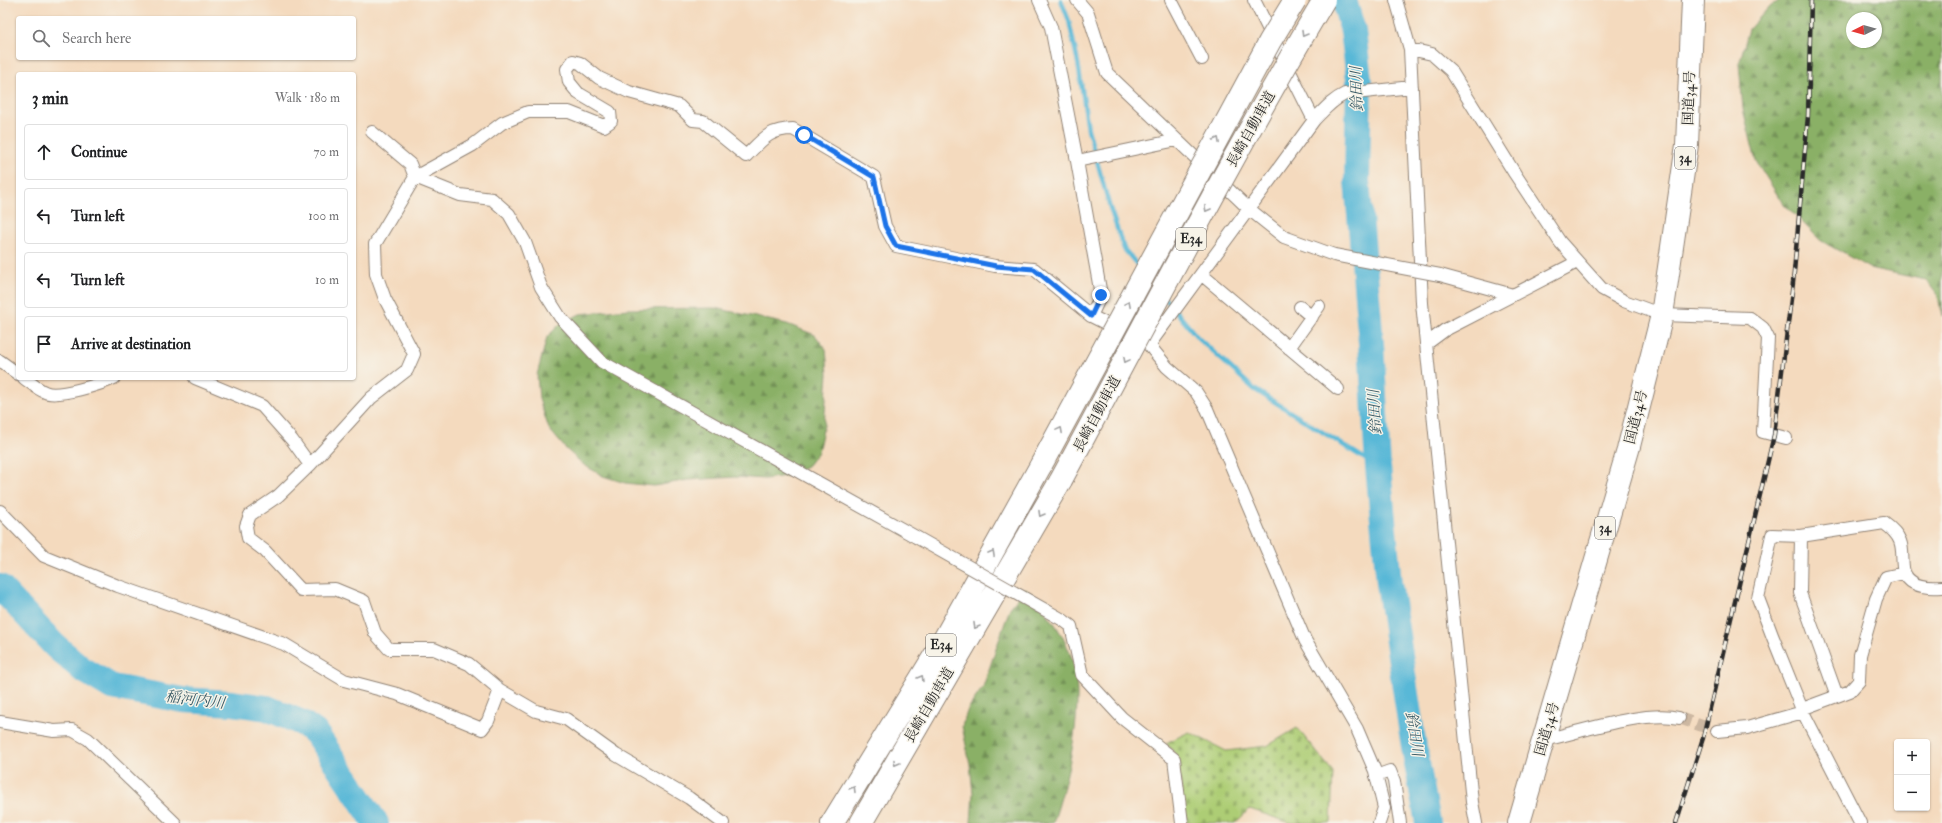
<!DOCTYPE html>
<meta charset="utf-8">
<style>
:root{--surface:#fff;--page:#f6f6f6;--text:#202124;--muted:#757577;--line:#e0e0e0}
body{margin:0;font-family:"IM FELL Double Pica","Noto Serif JP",serif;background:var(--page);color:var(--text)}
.controls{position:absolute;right:12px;bottom:12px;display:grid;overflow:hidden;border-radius:4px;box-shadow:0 1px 3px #0004}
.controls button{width:36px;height:36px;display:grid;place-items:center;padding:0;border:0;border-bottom:1px solid var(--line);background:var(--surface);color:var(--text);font:20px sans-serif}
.compass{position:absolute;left:1846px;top:12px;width:36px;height:36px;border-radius:50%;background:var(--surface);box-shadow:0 1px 3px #0004;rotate:265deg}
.stop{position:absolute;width:12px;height:12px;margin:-9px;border:3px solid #1a73e8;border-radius:50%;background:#fff}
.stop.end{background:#1a73e8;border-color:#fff;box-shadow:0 1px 4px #0008}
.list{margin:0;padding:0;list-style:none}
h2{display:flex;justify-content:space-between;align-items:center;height:52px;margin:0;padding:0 16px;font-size:17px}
h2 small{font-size:13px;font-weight:400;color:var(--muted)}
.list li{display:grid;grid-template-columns:26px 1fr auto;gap:12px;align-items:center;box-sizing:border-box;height:56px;margin:0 8px 8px;padding:0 8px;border:1px solid var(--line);border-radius:4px}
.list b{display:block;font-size:15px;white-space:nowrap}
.list em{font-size:13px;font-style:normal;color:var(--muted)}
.icon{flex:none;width:22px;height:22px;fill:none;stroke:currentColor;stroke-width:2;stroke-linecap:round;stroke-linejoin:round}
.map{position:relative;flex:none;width:1942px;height:823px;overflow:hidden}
.search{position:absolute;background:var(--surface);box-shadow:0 1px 3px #0004;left:16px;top:16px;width:340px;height:44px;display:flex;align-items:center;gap:10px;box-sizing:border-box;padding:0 14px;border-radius:4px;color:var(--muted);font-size:15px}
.panel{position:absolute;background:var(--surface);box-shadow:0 1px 3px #0004;left:16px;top:72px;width:340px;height:308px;border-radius:4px}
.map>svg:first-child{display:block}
</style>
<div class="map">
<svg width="1942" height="823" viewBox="0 0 1942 823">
<defs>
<pattern id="forest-firs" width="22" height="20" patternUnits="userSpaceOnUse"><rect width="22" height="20" fill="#8ab066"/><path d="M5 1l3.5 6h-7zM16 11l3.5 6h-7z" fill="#718f54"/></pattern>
<pattern id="cemetery-stones" width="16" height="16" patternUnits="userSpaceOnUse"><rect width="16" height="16" fill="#adcd74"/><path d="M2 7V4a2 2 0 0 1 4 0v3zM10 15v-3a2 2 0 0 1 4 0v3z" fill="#95b065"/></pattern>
</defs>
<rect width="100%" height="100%" fill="#f7f3e8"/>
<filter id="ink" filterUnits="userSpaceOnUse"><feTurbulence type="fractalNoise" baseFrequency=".025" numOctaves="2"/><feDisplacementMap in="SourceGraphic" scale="8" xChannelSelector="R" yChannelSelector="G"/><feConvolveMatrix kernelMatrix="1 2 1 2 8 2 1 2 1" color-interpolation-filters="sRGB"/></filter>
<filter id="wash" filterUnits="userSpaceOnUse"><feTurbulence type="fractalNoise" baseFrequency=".012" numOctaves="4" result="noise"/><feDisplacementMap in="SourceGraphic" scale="16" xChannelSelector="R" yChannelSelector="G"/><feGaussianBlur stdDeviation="0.9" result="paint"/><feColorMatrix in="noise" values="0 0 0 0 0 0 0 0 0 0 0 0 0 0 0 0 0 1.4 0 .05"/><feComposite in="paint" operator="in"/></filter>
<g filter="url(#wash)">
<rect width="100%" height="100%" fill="#f4dabe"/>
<path fill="url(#forest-firs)" stroke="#5a6e48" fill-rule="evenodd" d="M1782,0H1942V316L1938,296L1926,280L1869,268L1820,240L1782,202L1756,161L1743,109L1739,64L1749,29L1771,5ZM1852,18H1876V42H1852Z
M715,308L787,324L815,335L826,349L828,374L824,425L818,452L808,465L793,475L765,479L735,477L688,480L654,486L625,483L603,476L584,465L566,449L549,429L539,399L537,375L547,337L560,324L580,314L628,309Z
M1026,588C1044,608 1062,630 1071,656C1087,700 1068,779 1053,823H971L973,793L970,764L962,726L968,709L983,687L1010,608Z"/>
<path fill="url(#cemetery-stones)" stroke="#6c7c50" d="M1297,728L1333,772L1331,823H1290L1250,809L1235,823H1187L1176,755L1166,743L1189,732L1226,751L1267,746Z"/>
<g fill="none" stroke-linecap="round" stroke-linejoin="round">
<path stroke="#58b8d7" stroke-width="4.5" d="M1061,0L1069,21L1078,63L1088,129L1110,208L1124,249L1140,268
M1165,298L1198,338L1254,389L1378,467"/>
<path stroke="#58b8d7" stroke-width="26" d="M1344,0L1353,31L1359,79L1357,181L1371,343L1378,467L1389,583L1414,747L1428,823
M0,587L55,646L82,669L112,687L183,700L232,703L267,708L302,723L315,732L376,823"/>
</g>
</g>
<g filter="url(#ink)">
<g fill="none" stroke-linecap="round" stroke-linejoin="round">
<path stroke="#ccb7a1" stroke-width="12" stroke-dasharray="12 6" stroke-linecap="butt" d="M1679,718L1717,731"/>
<g stroke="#908274" stroke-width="14">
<path id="street" d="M1039,0L1051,27L1077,161L1101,295L1091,316
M1077,0L1088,13L1107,73L1249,209L1284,237L1334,255
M1171,0L1202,59
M1254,0L1314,120
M1396,0L1410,49L1422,303L1472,802L1476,823
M1410,49L1432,54L1451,71L1515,174L1560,242L1602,289L1624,301L1662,315L1750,318L1763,328L1768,338L1763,432L1786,438
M372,132L410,164L415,177
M1077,161L1177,140
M415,177L460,195L492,199L509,214L525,242L541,287L560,317L602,362L916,537
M1201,274L1338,389
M1440,275L1513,295
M1300,307L1312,317
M1426,344L1445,330L1577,262
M1149,345L1314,120C1324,110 1332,100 1345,94L1412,87
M1289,348L1319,306
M0,361L18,374
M24,378C31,383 37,389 45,392C57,398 102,384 114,378
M195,378L262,406L292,440L310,465
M0,511L44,556L118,586L284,644L344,680L397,694L482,729L488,721L500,690
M1801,536L1772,535L1758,598L1772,635L1803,712L1860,823
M1904,573L1886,577L1876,599L1860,655L1859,681L1850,691L1837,696L1800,593L1801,536L1884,523C1891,528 1897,533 1900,541C1904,551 1901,563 1904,572C1910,588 1929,588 1942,587
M1063,620L1071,626L1082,675L1122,718L1174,759L1182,823
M1802,709L1837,696
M0,722L54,731L72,730L88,739L175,823
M1717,731L1747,728L1803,712
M1544,740C1580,732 1644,710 1679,718
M1376,776L1390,771L1394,781L1400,823
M723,823L689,798L616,755L566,719L536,711L500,690L469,664L434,649H389L375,633L364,601L335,589L301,590L265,551L248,538L246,526L250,515L278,496L310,465L371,398L407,370L414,354L385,299L376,274L375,244L415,177L473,145L502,123L528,112H569L604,126L611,121L610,112L578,93L569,82L567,69L573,61L580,63L599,78L629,92L679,106L693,120L703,121L746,156C762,140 769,129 793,129L874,177L885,226L896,246L995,266L1034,269L1091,316L1149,345L1167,367L1196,392L1207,409L1305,640L1357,729L1375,771L1384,808L1379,823"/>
</g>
<g stroke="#908274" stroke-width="24">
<path id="highway" d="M832,823L938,650L1041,465
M861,823L1061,480
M1519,823L1628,450L1662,315L1687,145L1693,0"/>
</g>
<use href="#street" stroke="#fff" stroke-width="12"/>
<use href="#highway" stroke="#fff" stroke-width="22"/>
<g stroke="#2b2b2b" stroke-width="4.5">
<path id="rail" d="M1676,823L1703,738L1774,435L1793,283L1808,116L1811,0"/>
</g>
<use href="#rail" stroke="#f7f3e8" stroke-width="3" stroke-dasharray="9" stroke-linecap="butt"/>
<g stroke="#908274" stroke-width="14" stroke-linecap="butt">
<path id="street-bridge" d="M1334,255L1440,275
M916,537L1063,620"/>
</g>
<g stroke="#908274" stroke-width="24" stroke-linecap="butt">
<path id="highway-bridge" d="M1041,465L1270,41L1295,0
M1061,480C1147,320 1231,157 1324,0"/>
</g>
<use href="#street-bridge" stroke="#fff" stroke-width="12"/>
<use href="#highway-bridge" stroke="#fff" stroke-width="22"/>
</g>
<defs><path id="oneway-chevron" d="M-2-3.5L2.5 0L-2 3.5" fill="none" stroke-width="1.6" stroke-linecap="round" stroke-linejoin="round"/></defs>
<g stroke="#a0a0a0">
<use href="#oneway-chevron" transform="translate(1304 34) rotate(121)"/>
<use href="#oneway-chevron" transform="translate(1217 140) rotate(-62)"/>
<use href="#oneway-chevron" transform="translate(1207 209) rotate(119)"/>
<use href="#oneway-chevron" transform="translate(1128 304) rotate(-62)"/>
<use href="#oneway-chevron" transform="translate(1126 360) rotate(118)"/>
<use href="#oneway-chevron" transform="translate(1060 430) rotate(-62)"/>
<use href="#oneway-chevron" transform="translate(1041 514) rotate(120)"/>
<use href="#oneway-chevron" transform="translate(992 553) rotate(-61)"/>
<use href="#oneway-chevron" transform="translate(976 626) rotate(120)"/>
<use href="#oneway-chevron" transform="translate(921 678) rotate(-59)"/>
<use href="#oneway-chevron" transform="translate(896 763) rotate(120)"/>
<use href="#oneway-chevron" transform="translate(853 789) rotate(-59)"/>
</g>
</g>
<g fill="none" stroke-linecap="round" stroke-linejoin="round" filter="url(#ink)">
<path stroke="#1a73e8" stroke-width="5" d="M804,135L874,177L885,226L896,246L996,266L1034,269L1091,316L1101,295"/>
</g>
<g text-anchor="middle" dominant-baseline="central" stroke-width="3" stroke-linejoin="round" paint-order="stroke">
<g fill="#f7f3e8" stroke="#686764" stroke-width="1">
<rect x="1675" y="147" width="20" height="22" rx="3"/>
<rect x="1176" y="228" width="30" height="22" rx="3"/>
<rect x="1595" y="517" width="20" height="22" rx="3"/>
<rect x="926" y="634" width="30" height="22" rx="3"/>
</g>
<g font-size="13" font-weight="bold" fill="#2b2b2b">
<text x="1685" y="158">34</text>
<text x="1191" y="239">E34</text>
<text x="1605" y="528">34</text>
<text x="941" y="645">E34</text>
</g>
<g font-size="14" fill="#2b2b2b" stroke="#f7f3e8">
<text transform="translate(1689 98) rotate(-88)">国道34号</text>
<text transform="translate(1251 129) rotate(-61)">長崎自動車道</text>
<text transform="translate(1097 414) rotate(-62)">長崎自動車道</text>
<text transform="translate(1636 417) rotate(-76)">国道34号</text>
<text transform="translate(929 705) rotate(-60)">長崎自動車道</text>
<text transform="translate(1547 729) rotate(-74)">国道34号</text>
</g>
<g font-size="15" font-style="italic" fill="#3b5c67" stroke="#f7f3e8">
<text transform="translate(1357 89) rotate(-92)">鈴田川</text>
<text transform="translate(1375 412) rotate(-93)">鈴田川</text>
<text transform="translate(195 700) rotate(7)">稲河内川</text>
<text transform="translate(1414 734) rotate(81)">鈴田川</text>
</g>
</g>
</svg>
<div class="controls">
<button>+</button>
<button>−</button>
</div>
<svg class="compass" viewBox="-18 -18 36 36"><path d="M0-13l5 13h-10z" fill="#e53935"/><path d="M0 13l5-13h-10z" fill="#757577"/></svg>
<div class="stop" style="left:804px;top:135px"></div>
<div class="stop end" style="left:1101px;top:295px"></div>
<div class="search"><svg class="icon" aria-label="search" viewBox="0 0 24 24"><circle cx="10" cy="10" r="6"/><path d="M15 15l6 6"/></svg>Search here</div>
<section class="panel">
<h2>3 min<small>Walk · 180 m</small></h2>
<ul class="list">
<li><svg class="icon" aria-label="ahead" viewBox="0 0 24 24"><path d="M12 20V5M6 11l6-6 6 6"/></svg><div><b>Continue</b></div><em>70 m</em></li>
<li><svg class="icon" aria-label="left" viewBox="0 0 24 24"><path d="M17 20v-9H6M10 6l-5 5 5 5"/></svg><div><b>Turn left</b></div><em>100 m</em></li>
<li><svg class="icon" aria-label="left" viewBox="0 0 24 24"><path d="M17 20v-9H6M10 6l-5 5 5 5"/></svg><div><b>Turn left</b></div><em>10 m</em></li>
<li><svg class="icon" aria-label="arrive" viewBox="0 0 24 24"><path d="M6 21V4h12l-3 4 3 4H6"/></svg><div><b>Arrive at destination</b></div></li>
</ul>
</section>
</div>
